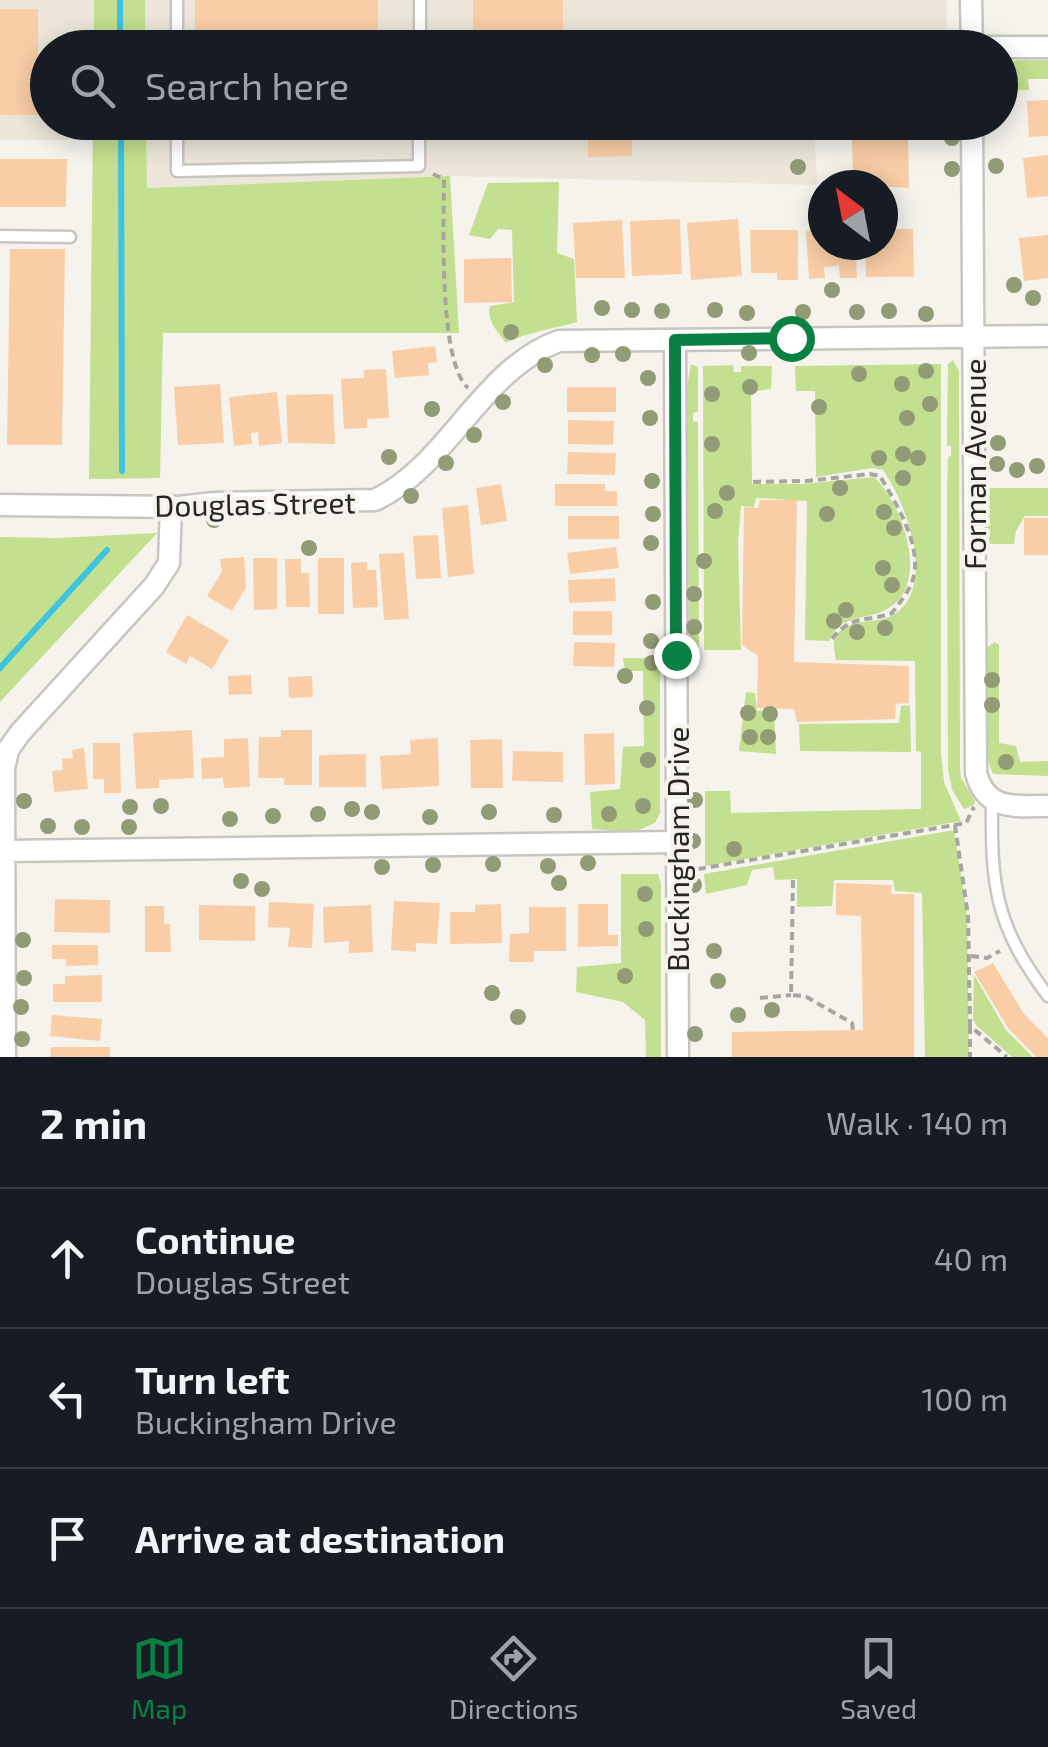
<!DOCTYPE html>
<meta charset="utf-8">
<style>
:root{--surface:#171b24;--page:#242831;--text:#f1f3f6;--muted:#9ea1a6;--line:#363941;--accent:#0b8043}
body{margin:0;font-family:"Exo 2",sans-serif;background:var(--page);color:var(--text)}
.compass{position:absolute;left:808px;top:170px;width:90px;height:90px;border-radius:50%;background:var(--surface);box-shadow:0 5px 25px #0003;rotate:328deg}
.stop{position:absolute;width:30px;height:30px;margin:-22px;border:8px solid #0b8043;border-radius:50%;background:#fff}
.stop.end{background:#0b8043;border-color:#fff;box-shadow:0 2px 10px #0008}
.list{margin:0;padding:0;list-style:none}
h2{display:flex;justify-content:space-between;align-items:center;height:130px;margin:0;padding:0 40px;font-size:42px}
h2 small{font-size:32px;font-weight:400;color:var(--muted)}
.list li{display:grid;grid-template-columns:65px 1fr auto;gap:30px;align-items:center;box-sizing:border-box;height:140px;padding:0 40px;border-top:2px solid var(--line)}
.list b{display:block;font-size:38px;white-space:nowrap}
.list p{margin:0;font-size:32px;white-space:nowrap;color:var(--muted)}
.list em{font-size:32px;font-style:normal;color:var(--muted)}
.icon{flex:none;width:55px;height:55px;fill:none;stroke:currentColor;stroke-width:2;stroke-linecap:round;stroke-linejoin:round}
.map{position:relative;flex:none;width:1048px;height:1057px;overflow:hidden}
.search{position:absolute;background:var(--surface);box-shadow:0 5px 25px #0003;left:30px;right:30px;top:30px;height:110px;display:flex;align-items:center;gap:25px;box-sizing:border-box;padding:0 35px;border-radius:55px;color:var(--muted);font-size:38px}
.sheet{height:550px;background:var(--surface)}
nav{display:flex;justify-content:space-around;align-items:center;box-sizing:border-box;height:140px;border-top:2px solid var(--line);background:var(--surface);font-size:28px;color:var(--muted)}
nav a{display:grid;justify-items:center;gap:5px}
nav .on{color:var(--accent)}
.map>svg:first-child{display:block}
</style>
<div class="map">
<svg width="1048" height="1057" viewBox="0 0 1048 1057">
<rect width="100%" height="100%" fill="#f5f3ec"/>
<path fill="#ece7da" d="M0,0H94V47L48,48V122L93,123V140H0Z
M145,0H947L946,47H145Z
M146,123H814L817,185L450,176L147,188Z"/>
<path fill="#c2e08f" d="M94,0H145V47H94Z
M1018,60H1048V79H1028L1029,90L1001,91V64Z
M93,123H146L147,188L450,176L459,333H163L160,478L89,479Z
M559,182L557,253L574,259L577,322C553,329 527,332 506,343C498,332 486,320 490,306L514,302L512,230L498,229L490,239L469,235L488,183Z
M953,360L959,371L960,768L961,778L975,800L974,805L964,809L952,790L948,769L947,496L948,457L951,456V446H947L948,364Z
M691,364L698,367V412L693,413V421L698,422L699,660L689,658L687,386Z
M941,364V752L944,782L961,821L705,866V791H730L731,813L921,809V752L916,751L915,661L836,660C834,649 831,639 840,631C856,617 877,625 893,615C938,589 906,502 883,470L872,468L816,477L815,391H796L795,366Z
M733,365L734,372H741V366H772L771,389L751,392L752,484H802L874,477C902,503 932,585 887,609C865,622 842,612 829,641L805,640L807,501L756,498L754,507L741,506L738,542L741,650H704L703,366Z
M987,488H1048V516H1025L1016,531L1014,544H987Z
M157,533L0,702V537L57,538Z
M995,642L999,645V743L1016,746L1020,762L1048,761V776L993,774L988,760L986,648Z
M623,658H660V813L655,823L634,832L592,829L590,792L620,789L623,747L644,746L643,671H625Z
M746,692L755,693L757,711L774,710L776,754L739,751Z
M910,705L911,752L800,751L799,724L899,723L901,706Z
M954,830L967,914L969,1057H925L922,893L895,891L893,880H834L832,906L797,907V879L775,880L773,867L752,870L747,885L706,894L704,874Z
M621,874H658L661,884V1057H646L645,1020L623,1002L576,992L577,967L621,963Z
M974,975L1006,1030L1033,1057H1012L977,1026L973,1020Z"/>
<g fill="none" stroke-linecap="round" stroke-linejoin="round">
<path stroke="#3ec4de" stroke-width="6" d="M120,48V0
M121,122L122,471
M0,668L107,550"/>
</g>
<path fill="#f9cea7" d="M195,0H378V48H195Z
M473,0H563V33H473Z
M0,9H38V88H48V115H0Z
M1048,100V136L1029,137L1027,101Z
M196,122H379V134L196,136Z
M588,122H632V156L588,157Z
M854,122H910V131L854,134Z
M908,139L909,188L853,185L852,140Z
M1048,155V196L1027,198L1023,158Z
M0,159H67L66,207H0Z
M680,219L682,274L632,276L630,221Z
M738,219L742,276L691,280L687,223Z
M622,220L625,278H576L573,223Z
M883,229H913L914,277H866L865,245H883Z
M750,230H798V280H777V273H751Z
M823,230V245H855L857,278H840L839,266L824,267L825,278L809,279L806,231Z
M1048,235V278L1024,281L1019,238Z
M10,249H65L62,445H7Z
M511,258L512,302L464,303V259Z
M435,346L437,362L428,363L429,375L395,378L392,351Z
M386,369L389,418L367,419V428L344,429L341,379L364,378V370Z
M220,384L224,443L178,445L174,387Z
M567,387H616V412H567Z
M277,392L282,443L259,446L258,432L251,433L252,444L234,446L229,397Z
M333,394L335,444L288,443L286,395Z
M568,420L614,421L613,445L568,444Z
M568,452L616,453L615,475L567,474Z
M501,484L507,521L481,525L476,488Z
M555,484H605V491H617V506H555Z
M760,500H797L794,662L909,666V703L896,704L895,719L797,722L794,709L757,708L758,656L742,645L744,507L758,508Z
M468,505L474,574L448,577L442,508Z
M568,516H619V539H568Z
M1024,518H1048V555H1024Z
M438,535L441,578L416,579L413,536Z
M616,547L619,568L570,574L567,553Z
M404,553L409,619L384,620L379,554Z
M244,557L246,587L232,611L207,596L222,572L220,559Z
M253,558H277V609L254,610Z
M318,558H344V614H318Z
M285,559H301V573H309L310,607H286Z
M367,562V570H376L378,607L353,608L351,563Z
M615,578L616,601L569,603L568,580Z
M573,611H612V635H573Z
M187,615L229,640L212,669L190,656L186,664L166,652Z
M574,642L615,643L614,667L573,666Z
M251,675L252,694L229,695L228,676Z
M312,676L313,697L289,698L288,677Z
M192,730L194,778L159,780V788L136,789L133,733Z
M281,730H312V785H284V778H258L259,737H281Z
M614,733L615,784L585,785L584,734Z
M248,738L250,787L224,788L223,778L202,779L201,758L224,757V739Z
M438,738L439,786L382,789L380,756L411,754L410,740Z
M502,739L503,788H471L470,740Z
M93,743H120L121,793H104V779H93Z
M84,748L88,789L54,792L52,771L63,770L62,759L73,758L72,750Z
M513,751L563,752V782L512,781Z
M366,754V787H319V755Z
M836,883L892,885L891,894H914V1057H732V1032L863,1030L861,916L836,915Z
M55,899L110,900V933L54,932Z
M394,901L440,903L437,944L416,943V952L391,950Z
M269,902L314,904L312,948L288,947L290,928L268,927Z
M501,904L502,943L450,944V912H475V905Z
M578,904H608V935H618V946L578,947Z
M199,905L255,906V941L199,940Z
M371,905L373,952L349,953V941L324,943L323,907Z
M145,906H164V924H170L171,952H145Z
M529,907H566V951H534V962H509L510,934L529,933Z
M52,945H98V965L66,966V959H52Z
M993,963L1024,1014L1048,1038V1057H1036L1008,1028L974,972Z
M102,975V1002H53V984H65V976Z
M52,1015L102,1019L100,1041L50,1036Z
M51,1047H110V1057H50Z"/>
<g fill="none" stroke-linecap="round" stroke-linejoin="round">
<g stroke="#c8c6c0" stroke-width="15">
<path id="lane" d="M177,48V0
M420,48V0
M177,122V171L419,166V122
M0,236L70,237
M992,801C991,887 995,925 1048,996"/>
</g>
<g stroke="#c8c6c0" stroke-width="25">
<path id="street" d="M971,0L972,48
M972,47H1048
M972,122L976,773C986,811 1014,806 1048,806
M675,340L678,1057
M0,505L178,507L215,503L375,500C449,465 481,369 559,341L1048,336
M5,851L677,842
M5,1057L4,769L8,750L20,733L154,586L169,563L171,506"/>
</g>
<path stroke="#a6a59f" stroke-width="4" stroke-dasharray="8 5" stroke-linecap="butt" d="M433,174L444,179C444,222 438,361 468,388
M753,482L806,481L870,474L880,476C896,503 923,547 913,579C909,592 900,602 892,613C864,623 851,614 831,640
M955,825L968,916L970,1026L1007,1057
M698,869L966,823L974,807
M793,880L791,995L805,996L852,1023L853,1031
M971,956L987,958L1000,951
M760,998L791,995
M970,1026V1057"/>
<use href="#lane" stroke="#fff" stroke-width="10"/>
<use href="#street" stroke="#fff" stroke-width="20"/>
</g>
<g fill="#919b76">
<circle cx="952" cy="138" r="8"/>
<circle cx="996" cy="166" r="8"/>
<circle cx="798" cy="167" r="8"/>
<circle cx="952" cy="169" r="8"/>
<circle cx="1014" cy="285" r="8"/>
<circle cx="832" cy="290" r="8"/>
<circle cx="1033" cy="298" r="8"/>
<circle cx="602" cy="308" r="8"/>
<circle cx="632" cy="310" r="8"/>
<circle cx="715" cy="310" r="8"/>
<circle cx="662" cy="311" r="8"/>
<circle cx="889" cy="311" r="8"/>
<circle cx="803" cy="312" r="8"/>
<circle cx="857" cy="312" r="8"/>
<circle cx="747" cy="313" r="8"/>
<circle cx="926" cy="314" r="8"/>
<circle cx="511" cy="332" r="8"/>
<circle cx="749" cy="353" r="8"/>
<circle cx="623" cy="354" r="8"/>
<circle cx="592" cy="355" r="8"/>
<circle cx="545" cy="365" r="8"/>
<circle cx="926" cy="371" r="8"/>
<circle cx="859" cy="374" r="8"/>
<circle cx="648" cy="378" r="8"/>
<circle cx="902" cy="384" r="8"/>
<circle cx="750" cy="387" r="8"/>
<circle cx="712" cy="394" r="8"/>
<circle cx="503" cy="402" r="8"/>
<circle cx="930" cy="404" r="8"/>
<circle cx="819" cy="407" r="8"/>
<circle cx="432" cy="409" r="8"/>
<circle cx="650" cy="418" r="8"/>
<circle cx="907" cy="418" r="8"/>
<circle cx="474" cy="435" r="8"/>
<circle cx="998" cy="443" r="8"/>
<circle cx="712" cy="444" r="8"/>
<circle cx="903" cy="454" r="8"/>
<circle cx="389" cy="457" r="8"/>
<circle cx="879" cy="458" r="8"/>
<circle cx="918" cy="458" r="8"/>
<circle cx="446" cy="463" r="8"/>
<circle cx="997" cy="464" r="8"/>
<circle cx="1037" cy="466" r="8"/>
<circle cx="1017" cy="470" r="8"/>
<circle cx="903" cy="478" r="8"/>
<circle cx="652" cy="481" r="8"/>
<circle cx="840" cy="488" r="8"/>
<circle cx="727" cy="493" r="8"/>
<circle cx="411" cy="496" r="8"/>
<circle cx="715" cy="511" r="8"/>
<circle cx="884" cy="512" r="8"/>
<circle cx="653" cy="514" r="8"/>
<circle cx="827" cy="514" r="8"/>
<circle cx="214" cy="520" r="8"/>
<circle cx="894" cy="528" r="8"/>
<circle cx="651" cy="543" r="8"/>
<circle cx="309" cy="548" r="8"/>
<circle cx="704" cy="561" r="8"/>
<circle cx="883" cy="568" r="8"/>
<circle cx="892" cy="585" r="8"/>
<circle cx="694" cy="594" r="8"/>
<circle cx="653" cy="602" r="8"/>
<circle cx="846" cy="610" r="8"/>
<circle cx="834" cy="621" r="8"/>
<circle cx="694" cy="627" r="8"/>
<circle cx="885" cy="628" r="8"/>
<circle cx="857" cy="632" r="8"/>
<circle cx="651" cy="641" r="8"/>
<circle cx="652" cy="663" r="8"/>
<circle cx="625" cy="676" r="8"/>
<circle cx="992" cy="680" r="8"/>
<circle cx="992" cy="705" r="8"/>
<circle cx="647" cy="708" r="8"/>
<circle cx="748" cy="713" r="8"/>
<circle cx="770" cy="714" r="8"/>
<circle cx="750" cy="737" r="8"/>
<circle cx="768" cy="737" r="8"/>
<circle cx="648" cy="760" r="8"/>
<circle cx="1006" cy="762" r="8"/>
<circle cx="695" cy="800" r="8"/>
<circle cx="24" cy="801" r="8"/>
<circle cx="161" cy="806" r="8"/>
<circle cx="643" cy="806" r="8"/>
<circle cx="130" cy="807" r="8"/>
<circle cx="352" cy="809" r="8"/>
<circle cx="372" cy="812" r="8"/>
<circle cx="489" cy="812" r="8"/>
<circle cx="318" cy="814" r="8"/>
<circle cx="609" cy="814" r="8"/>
<circle cx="554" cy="815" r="8"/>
<circle cx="273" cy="816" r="8"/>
<circle cx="430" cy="817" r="8"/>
<circle cx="230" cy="819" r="8"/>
<circle cx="48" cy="826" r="8"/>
<circle cx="82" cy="827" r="8"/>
<circle cx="129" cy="827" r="8"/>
<circle cx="693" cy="841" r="8"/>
<circle cx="734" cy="849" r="8"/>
<circle cx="588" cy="863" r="8"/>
<circle cx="493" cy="864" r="8"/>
<circle cx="433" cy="865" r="8"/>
<circle cx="548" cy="866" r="8"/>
<circle cx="382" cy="867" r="8"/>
<circle cx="241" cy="881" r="8"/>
<circle cx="559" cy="883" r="8"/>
<circle cx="694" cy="885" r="8"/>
<circle cx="262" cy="889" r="8"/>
<circle cx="645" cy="894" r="8"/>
<circle cx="646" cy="929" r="8"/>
<circle cx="23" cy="940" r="8"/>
<circle cx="714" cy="951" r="8"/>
<circle cx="625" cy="976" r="8"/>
<circle cx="24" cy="978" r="8"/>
<circle cx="718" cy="981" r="8"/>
<circle cx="492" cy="993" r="8"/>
<circle cx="21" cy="1007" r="8"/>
<circle cx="772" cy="1010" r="8"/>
<circle cx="738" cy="1015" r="8"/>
<circle cx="518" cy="1017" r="8"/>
<circle cx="695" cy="1034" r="8"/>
<circle cx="22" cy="1039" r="8"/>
</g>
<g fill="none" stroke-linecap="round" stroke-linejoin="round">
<path stroke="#0b8043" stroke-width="12" d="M676,655L675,340L791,338"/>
</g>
<g text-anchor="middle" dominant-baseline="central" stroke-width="8" stroke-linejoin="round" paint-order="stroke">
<g font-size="30" fill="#262623" stroke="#f5f3ec">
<text transform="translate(974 464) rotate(-90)">Forman Avenue</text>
<text transform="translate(255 503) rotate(-1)">Douglas Street</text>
<text transform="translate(677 849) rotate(-90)">Buckingham Drive</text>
</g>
</g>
</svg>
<svg class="compass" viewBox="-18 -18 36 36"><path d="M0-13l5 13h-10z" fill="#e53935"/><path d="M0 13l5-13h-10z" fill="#9ea1a6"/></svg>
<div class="stop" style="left:791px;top:338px"></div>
<div class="stop end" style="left:676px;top:655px"></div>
<div class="search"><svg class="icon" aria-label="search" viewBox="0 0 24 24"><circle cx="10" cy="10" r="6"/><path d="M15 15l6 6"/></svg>Search here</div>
</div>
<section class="sheet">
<h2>2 min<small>Walk · 140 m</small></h2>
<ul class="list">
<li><svg class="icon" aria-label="ahead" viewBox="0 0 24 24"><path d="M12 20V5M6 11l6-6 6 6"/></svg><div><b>Continue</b><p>Douglas Street</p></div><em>40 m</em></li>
<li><svg class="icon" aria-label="left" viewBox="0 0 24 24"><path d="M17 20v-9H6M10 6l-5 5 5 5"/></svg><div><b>Turn left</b><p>Buckingham Drive</p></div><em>100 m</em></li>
<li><svg class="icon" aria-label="arrive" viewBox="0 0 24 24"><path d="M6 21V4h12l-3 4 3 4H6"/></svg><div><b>Arrive at destination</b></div></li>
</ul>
</section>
<nav>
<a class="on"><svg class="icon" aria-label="map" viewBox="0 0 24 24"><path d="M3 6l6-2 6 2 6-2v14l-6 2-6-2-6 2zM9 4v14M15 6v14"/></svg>Map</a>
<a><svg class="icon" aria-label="directions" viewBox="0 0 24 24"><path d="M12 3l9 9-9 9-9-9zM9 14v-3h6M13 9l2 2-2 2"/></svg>Directions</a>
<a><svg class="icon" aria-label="saved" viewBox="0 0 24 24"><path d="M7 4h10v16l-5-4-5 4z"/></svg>Saved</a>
</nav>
